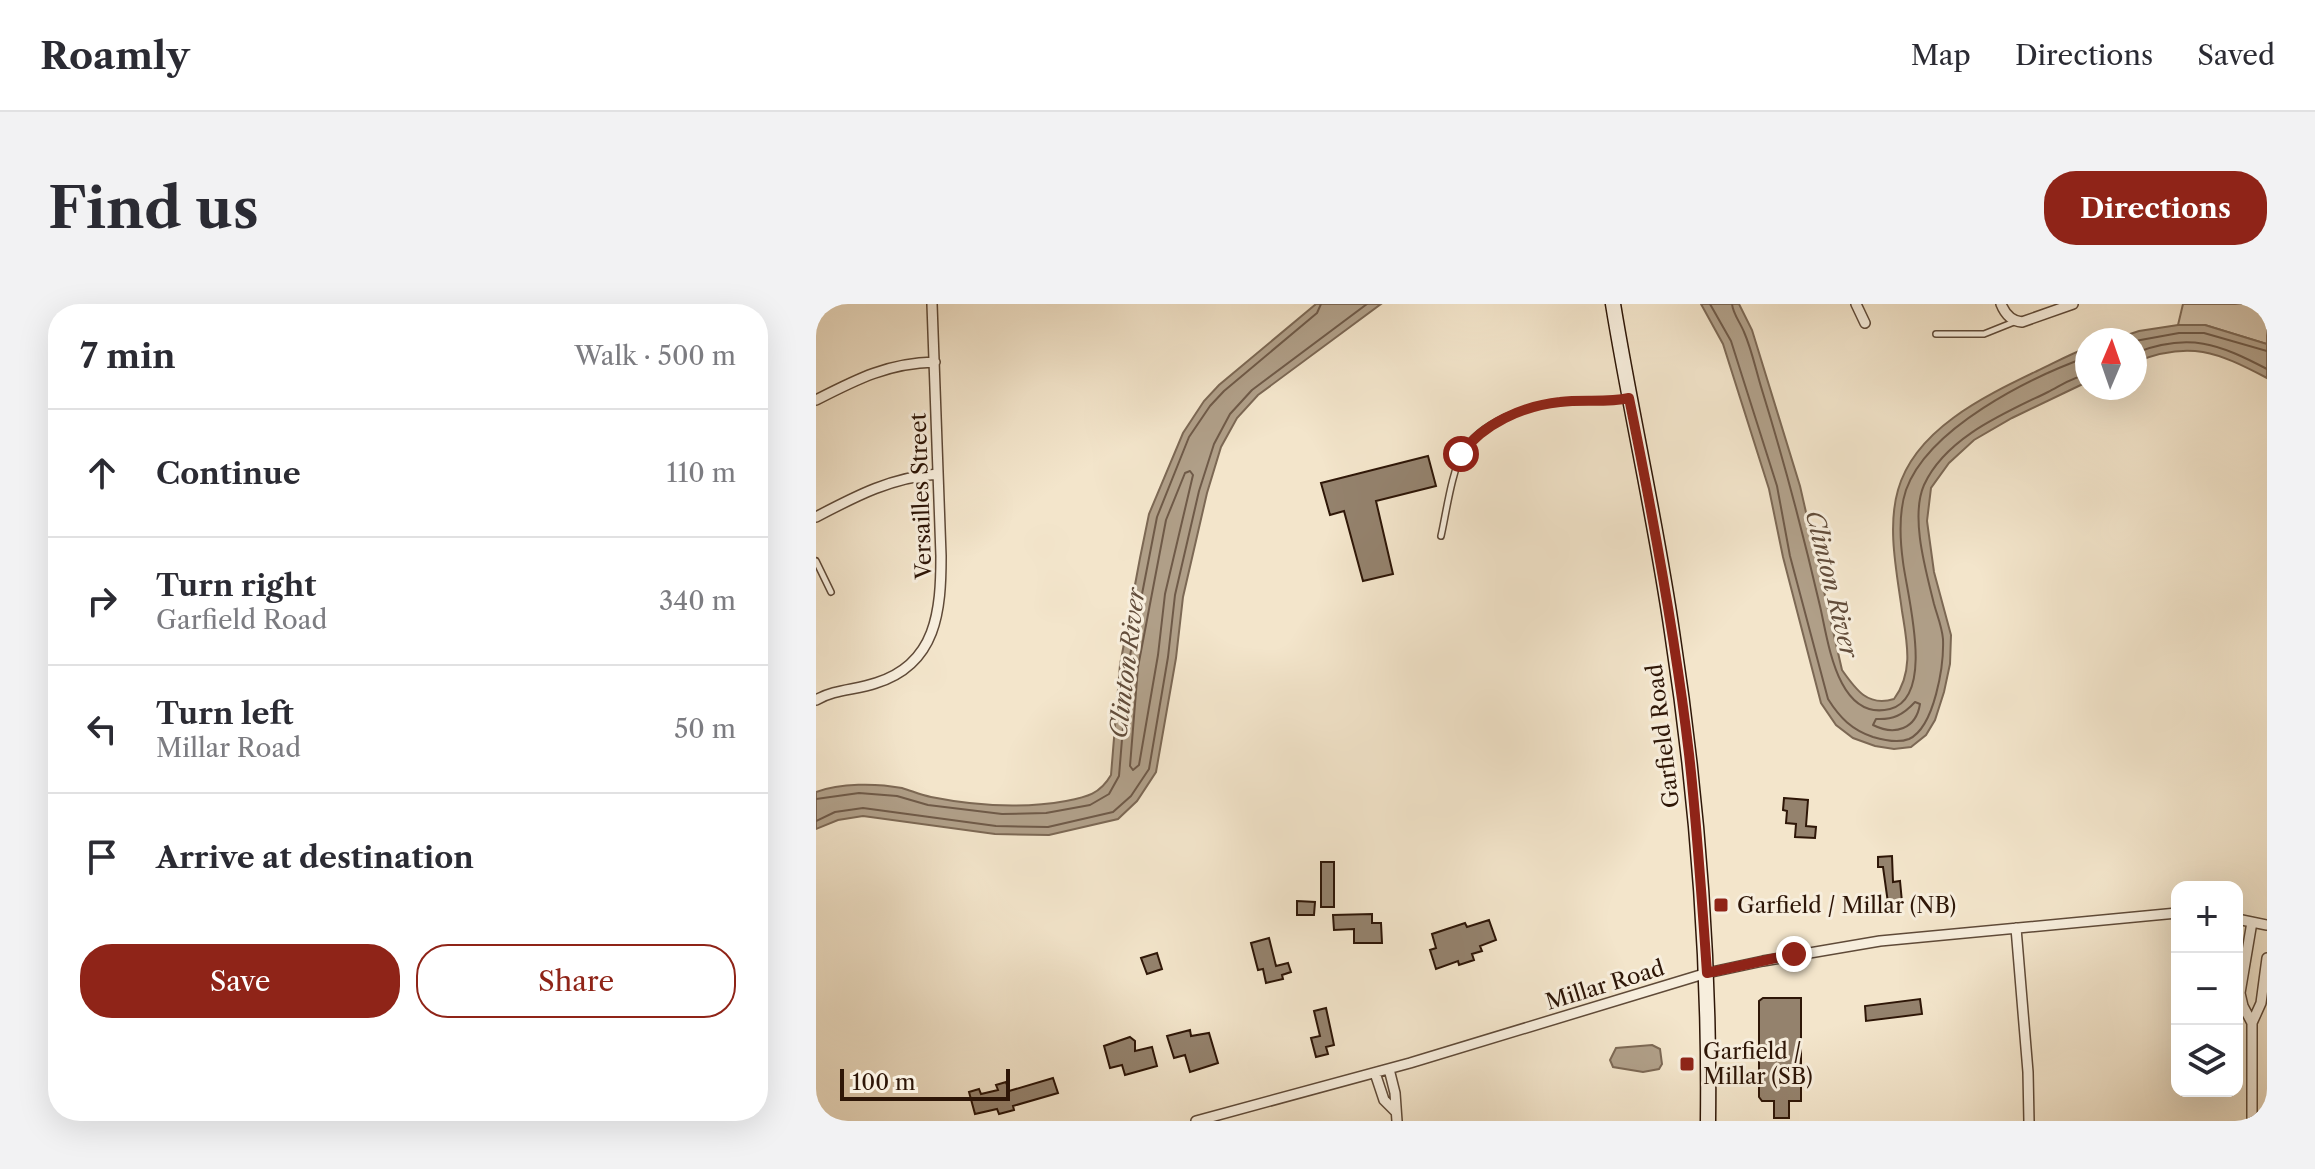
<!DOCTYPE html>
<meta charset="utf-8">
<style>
:root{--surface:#fff;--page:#f2f2f3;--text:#2b2b33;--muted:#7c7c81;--line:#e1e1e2;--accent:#8f2418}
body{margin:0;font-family:"Libre Caslon Text",serif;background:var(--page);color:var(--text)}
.controls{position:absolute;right:24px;bottom:24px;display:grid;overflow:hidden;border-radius:16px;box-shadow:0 8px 32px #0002}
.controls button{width:72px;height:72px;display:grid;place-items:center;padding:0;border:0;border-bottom:2px solid var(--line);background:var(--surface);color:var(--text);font:40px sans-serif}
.compass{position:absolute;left:1259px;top:24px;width:72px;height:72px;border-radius:50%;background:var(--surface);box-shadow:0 8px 32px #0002;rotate:2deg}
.scale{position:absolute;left:24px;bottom:20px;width:170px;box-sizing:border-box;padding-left:8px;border:4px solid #2e1607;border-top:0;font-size:22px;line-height:28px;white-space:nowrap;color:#2e1607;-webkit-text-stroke:6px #f7eedd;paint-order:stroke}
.stop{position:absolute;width:24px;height:24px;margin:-18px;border:6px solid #8f2418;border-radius:50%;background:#fff}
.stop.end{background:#8f2418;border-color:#fff;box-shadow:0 2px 8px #0008}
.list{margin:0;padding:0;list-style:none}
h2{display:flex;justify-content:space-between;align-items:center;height:104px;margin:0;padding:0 32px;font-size:34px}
h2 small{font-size:26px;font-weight:400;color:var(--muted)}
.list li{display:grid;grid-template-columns:52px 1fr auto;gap:24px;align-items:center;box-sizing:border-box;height:128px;padding:0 32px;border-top:2px solid var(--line)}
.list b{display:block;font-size:30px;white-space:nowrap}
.list p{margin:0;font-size:26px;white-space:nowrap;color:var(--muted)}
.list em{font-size:26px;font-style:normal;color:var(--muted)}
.actions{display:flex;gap:16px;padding:24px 32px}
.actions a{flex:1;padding:18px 0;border:2px solid var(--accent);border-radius:32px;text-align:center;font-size:28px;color:var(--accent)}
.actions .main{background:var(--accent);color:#fff}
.icon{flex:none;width:44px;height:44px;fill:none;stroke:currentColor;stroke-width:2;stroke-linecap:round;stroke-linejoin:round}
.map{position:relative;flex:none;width:1451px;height:817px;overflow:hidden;border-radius:32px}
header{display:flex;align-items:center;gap:48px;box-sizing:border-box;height:112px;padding:0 40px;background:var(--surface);border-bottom:2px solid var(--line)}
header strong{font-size:38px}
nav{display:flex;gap:44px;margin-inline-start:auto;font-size:28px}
.intro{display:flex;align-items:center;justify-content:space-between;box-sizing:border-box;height:192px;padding:0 48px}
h1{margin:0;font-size:56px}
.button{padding:20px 36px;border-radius:32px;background:var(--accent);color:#fff;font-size:28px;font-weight:700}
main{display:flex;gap:48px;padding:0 48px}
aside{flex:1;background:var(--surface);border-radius:32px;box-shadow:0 8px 32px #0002}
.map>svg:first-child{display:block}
</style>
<header>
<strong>Roamly</strong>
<nav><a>Map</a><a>Directions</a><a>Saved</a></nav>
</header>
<div class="intro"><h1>Find us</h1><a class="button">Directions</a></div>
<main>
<aside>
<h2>7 min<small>Walk · 500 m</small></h2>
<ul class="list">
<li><svg class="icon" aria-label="ahead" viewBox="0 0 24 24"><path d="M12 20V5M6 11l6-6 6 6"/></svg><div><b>Continue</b></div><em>110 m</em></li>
<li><svg class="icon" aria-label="right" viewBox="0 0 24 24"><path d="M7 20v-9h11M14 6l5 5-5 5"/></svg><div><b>Turn right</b><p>Garfield Road</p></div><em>340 m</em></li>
<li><svg class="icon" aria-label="left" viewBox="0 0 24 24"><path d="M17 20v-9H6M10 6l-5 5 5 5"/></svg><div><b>Turn left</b><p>Millar Road</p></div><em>50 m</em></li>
<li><svg class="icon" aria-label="arrive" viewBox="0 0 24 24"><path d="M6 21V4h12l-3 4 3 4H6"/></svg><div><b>Arrive at destination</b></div></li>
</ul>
<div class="actions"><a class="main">Save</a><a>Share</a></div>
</aside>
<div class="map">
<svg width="1451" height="817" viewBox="0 0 1451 817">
<rect width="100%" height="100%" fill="#f3e5cb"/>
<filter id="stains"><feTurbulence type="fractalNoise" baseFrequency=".0025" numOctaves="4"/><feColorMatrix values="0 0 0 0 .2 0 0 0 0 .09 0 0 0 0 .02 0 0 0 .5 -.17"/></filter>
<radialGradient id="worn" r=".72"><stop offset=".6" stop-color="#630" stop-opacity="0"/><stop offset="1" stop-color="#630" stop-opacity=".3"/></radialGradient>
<path fill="#d2c2aa" stroke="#806c58" stroke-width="2" d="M1367,0H1451V40L1389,21H1362Z"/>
<path fill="#b09f88" stroke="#7c6854" stroke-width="2" d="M500,0H565L442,91L421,114L405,143L391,189L367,293L360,354L340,468L321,497L302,515L233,531L179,530L47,512L22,516L0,525V488C24,479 60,479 86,484C96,487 105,491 115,493C160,502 205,505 250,497C271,493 284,490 295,471L304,361L324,254L333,210L367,129L388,97L403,81Z
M885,0H923L936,26L984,182L1026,366C1040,386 1052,403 1078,395C1098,368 1091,338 1086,307C1081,269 1071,224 1082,186C1099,125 1169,92 1221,67C1238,59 1254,50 1271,44V78L1196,114L1158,136L1133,159L1115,184L1111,217L1118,268L1135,331L1134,360L1128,388L1119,416L1110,431L1095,443L1078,445L1059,442L1037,434L1020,421L1005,399L967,253L953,185L907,40Z
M1362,21H1389L1451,40V74C1401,48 1374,36 1319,58V36H1296L1323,27Z
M836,741L844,745L846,760L843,765L827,768L797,763L794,756L800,744Z"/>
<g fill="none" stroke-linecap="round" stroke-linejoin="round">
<path stroke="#6f5a48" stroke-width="2" d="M894,0L915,37L961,182L974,252L1012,395C1024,414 1036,426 1057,433C1067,436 1083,439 1093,435C1119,423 1128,360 1127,335C1126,323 1121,311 1118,300C1110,267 1094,213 1108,181C1130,133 1189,109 1232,88C1244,82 1258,72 1271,71
M916,0C917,10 924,18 928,28C936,46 940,67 946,86C968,157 987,229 1004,302C1012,336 1021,418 1074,405C1120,393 1091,291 1087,258C1084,236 1083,207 1090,186C1112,124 1213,74 1271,53
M1319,37L1363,29H1388L1451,47
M1319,49C1373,28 1403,40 1451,65
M374,167L377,171L349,290L342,351L323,461L317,466L314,462L322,363L350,216L369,169Z
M1099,398L1104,400C1100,425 1079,432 1057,421L1060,415C1077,416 1087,411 1099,398Z
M0,495L43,489L81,492L112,501L186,510L230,509L274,501L293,490L303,472L312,362L341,213L373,133L394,102L408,87L501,9L505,0
M0,517L19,508L47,504L180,522L232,523L297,508L315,492L333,465L352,353L359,291L383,187L398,140L414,110L436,86L551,0"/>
</g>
<path fill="#94826d" stroke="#2e1607" stroke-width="2" d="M612,152L620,182L560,197L577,270L547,277L528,207L514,211L505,179Z
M968,494L992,496L990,522L1000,523L999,534L979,533L980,520L970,519L971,507L967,506Z
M1076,552L1077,578L1084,577L1086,598L1072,599L1067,563H1062V553Z
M505,558H518V603H505Z
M481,597L499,598L498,611H481Z
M556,610V619H565L566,639H538V625L518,626L517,611Z
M673,616L680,636L664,642L666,647L656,650L658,656L643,661L642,657L620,665L614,646L620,644L616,630L649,619L651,623Z
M453,634L460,662L472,659L475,668L466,671L467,675L450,679L447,665L442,666L435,639Z
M341,649L346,665L331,670L325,654Z
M947,694H985V797H973V814H958V797H946L943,793V697Z
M1104,695L1106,710L1050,717L1049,702Z
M510,704L518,741L510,743L512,750L500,753L495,734L504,732L498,707Z
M374,726L375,732L393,729L402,759L374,768L369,751L358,754L351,732Z
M314,733L319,737V747L336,743L341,762L309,771L306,761L294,764L288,742Z
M237,774L242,789L197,802L198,806L183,810L181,805L159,810L153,788L163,785L165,790L182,786L180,781L190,778L193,787Z"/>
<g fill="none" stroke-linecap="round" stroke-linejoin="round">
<g stroke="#5f4a38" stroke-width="8">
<path id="service" d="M1120,30H1168L1198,18
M625,232C630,210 636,166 647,148C664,118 711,102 743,98C766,95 789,99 811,94
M0,257L15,288"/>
</g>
<g stroke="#5f4a38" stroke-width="12">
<path id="minor" d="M1040,0L1049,19
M1185,0C1189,10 1195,17 1206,18L1257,0
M0,96C41,75 72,59 119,58
M0,213C40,192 76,173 122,170
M0,396C19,385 40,386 60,379C121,360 125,306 125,252L116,0
M1421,615L1451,621
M1436,618L1424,689L1427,702L1436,719
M1200,624L1212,768L1213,817
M573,765L579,789L581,817
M559,769L568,796L579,807
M380,817L594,759L891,669L947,657L1064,637L1361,609
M1436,817V719L1445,699L1451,654"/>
</g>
<g stroke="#2e1607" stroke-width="17">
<path id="secondary" d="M797,0C815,110 840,218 856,328C881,490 894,653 892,817"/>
</g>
<use href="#service" stroke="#f7eedd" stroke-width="5"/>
<use href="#minor" stroke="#f7eedd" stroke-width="9"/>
<use href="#secondary" stroke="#f7eedd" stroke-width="14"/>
</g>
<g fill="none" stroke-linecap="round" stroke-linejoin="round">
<path stroke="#8f2418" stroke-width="10" d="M645,150C667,120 706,102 744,98C767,95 790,99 813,94C837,212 859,330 873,450C881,522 886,596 891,669L978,650"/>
</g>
<g fill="#8f2418" stroke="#f7eedd" stroke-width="3">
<rect x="897" y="593" width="16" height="16" rx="4"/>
<rect x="863" y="752" width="16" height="16" rx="4"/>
</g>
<g text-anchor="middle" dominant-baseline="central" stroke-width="6" stroke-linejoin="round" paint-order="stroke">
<g font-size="22" fill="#2e1607" stroke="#f7eedd">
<text transform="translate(105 192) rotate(-92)">Versailles Street</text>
<text transform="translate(847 432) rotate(-97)">Garfield Road</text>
<text transform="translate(789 681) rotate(-17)">Millar Road</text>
</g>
<g font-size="22" fill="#2e1607" stroke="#f7eedd" text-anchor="start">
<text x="921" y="601">Garfield / Millar (NB)</text>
<text x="887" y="747">Garfield /<tspan x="887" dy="25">Millar (SB)</tspan></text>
</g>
<g font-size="24" font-style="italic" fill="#624d3b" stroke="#f7eedd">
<text transform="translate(1016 280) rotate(76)">Clinton River</text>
<text transform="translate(311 359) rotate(-83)">Clinton River</text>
</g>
</g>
<rect width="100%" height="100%" filter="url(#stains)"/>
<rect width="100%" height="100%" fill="url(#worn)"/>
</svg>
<div class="controls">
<button>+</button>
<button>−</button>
<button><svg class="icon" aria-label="layers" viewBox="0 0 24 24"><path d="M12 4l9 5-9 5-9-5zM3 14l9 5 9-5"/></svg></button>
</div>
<svg class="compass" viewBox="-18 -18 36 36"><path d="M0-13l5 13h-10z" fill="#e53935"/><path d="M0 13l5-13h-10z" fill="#7c7c81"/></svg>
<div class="scale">100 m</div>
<div class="stop" style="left:645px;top:150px"></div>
<div class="stop end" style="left:978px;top:650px"></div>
</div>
</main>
